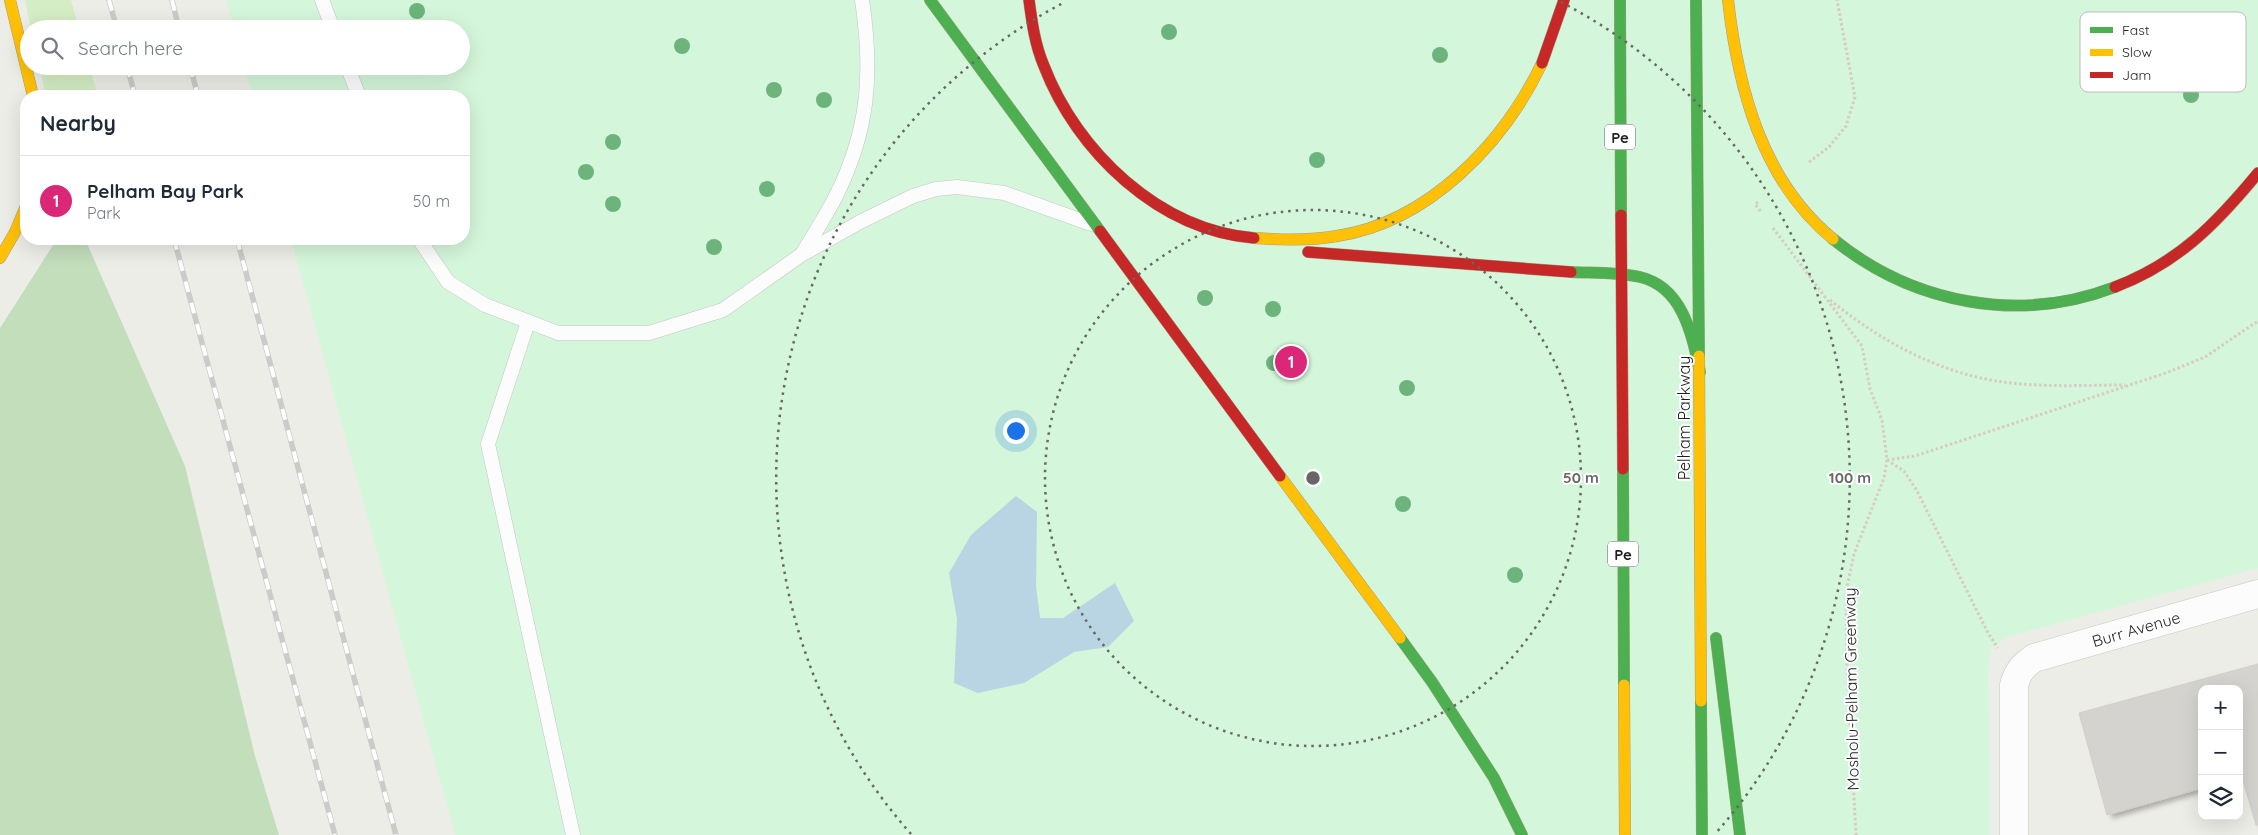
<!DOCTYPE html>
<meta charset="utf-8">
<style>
:root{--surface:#fff;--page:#f2f2f3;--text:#1f2937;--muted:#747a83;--line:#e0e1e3;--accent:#db2777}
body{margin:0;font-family:Quicksand,sans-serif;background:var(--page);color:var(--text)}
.controls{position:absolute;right:15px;bottom:15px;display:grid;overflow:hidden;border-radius:10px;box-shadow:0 5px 20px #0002}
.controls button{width:45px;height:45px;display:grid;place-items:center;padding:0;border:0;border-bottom:1px solid var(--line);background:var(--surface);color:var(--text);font:25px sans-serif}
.you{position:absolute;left:1015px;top:430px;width:18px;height:18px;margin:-12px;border:4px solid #fff;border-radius:50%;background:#1a73e8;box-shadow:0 0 0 8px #1a73e833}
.badge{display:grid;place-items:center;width:32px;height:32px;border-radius:50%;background:var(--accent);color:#fff;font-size:16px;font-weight:700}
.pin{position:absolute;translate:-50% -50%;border:2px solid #fff;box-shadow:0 1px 5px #0006}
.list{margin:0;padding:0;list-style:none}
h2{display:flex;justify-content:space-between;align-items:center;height:65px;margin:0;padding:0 20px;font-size:21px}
h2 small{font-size:16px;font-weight:400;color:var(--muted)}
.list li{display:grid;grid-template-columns:32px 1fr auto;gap:15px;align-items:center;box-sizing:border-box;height:90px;padding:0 20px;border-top:1px solid var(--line)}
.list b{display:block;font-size:19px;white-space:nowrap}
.list p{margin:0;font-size:16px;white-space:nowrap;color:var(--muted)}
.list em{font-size:16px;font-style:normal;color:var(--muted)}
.icon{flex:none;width:28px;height:28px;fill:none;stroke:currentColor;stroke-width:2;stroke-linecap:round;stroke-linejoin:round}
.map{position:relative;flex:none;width:2258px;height:835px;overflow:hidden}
.search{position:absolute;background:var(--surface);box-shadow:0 5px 20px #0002;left:20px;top:20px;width:450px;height:55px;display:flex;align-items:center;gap:12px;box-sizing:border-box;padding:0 18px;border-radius:28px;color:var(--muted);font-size:19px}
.panel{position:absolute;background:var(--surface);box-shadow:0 5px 20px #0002;left:20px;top:90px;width:450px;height:155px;border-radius:20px}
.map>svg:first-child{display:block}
</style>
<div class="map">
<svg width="2258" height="835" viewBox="0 0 2258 835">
<defs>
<filter id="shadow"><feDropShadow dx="5.5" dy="3" stdDeviation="2.5" flood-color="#0004"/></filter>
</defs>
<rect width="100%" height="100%" fill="#edede8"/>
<path fill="#d4edc5" d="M25,0H71L79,29H31Z
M39,66H89L98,96H46Z"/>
<path fill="#c2debb" d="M57,239H85L185,466L255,756L279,835H0V328Z"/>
<path fill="#d4f6da" d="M226,0H2258V568L2007,637L1991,649L1988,669L1990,835H455L291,239H464V96H252L244,66H461V29H234Z"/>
<path fill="#b9d4e3" d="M1016,496L1037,512L1036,586L1040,618H1063L1115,583L1134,621L1108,647L1074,652L1024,683L978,693L954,683L957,619L949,573L971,535Z"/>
<path fill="#d4d3cf" stroke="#d1cec9" filter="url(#shadow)" d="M2258,664V825H2256L2242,777L2239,778V689H2202V788L2107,815L2079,713Z"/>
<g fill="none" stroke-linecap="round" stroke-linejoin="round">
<g stroke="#c6c6c4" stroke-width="15">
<path id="lane" d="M322,0L333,29
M347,66L359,96
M419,239L448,282L485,305L558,333H649L723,310L801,255L860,222L913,196L936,189L957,187L1004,193L1091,224
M802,254C813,236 825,217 835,198C869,131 873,73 862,0
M528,322L488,444L573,835"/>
</g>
<g stroke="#c6c6c4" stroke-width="29">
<path id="street" d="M2014,835V685C2018,671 2023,666 2034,658L2258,594"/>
</g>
<g stroke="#a49e84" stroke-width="12">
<path id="fast" d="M930,0L1100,231
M1620,0L1621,215
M1696,0L1699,356
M1833,239C1913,304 2019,324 2115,287
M1571,272C1593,273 1618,272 1640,277C1683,287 1692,335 1700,372
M1623,469L1624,685
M1400,638L1432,682L1494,778L1522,835
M1716,638L1740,835
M1701,701L1702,835"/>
</g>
<g stroke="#a49e84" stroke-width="12">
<path id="slow" d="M10,0L33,96
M1728,0C1738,88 1762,181 1833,239
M1254,238C1282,240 1309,241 1337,236C1429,222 1504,143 1542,63
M0,258L15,232L26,206
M1699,356L1701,701
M1280,476L1400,638
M1624,685L1625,835"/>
</g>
<g stroke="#a49e84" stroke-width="12">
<path id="jam" d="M1029,0C1032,23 1035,45 1044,66C1077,152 1159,230 1254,238
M1542,63L1564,0
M1621,215L1623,469
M1100,231L1280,476
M1308,252L1571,272
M2115,287C2178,263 2216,224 2258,173"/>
</g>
<path stroke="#d7cbc6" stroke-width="3" stroke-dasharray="2.5 2.5" stroke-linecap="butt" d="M1809,162L1829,147L1846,126L1855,97L1837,0
M1758,202L1755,204L1762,213
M1773,228L1862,346L1870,389L1882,420L1887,460L1884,478L1854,554L1846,592L1847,669L1856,835
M1830,300C1886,345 1949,379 2022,384C2056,387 2091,385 2125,385
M1887,460L1915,456L2166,373L2205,357L2258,321
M1887,460L1904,471L1916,489L1988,633L1998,648"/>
<use href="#lane" stroke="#fcfcfc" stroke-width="14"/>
<use href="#street" stroke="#fcfcfc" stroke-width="28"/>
<use href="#fast" stroke="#4caf50" stroke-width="11"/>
<use href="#slow" stroke="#ffc107" stroke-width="11"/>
<use href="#jam" stroke="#c62828" stroke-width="11"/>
<g stroke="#cbcbca" stroke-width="5.5">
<path id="rail" d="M109,0L117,29
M172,0L179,29
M127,66L135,96
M190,66L198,96
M174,239L335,835
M237,239L396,835"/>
</g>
<use href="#rail" stroke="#fff" stroke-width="4" stroke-dasharray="11" stroke-linecap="butt"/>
</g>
<g fill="#6db47c">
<circle cx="417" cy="11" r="8"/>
<circle cx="1169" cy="32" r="8"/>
<circle cx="682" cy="46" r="8"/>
<circle cx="1440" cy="55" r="8"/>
<circle cx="774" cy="90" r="8"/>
<circle cx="2191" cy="95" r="8"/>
<circle cx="824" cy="100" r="8"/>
<circle cx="613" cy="142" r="8"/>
<circle cx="1317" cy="160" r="8"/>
<circle cx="586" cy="172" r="8"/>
<circle cx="767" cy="189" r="8"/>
<circle cx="613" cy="204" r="8"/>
<circle cx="714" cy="247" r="8"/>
<circle cx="1205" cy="298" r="8"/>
<circle cx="1273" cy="309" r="8"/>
<circle cx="1274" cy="363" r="8"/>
<circle cx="1407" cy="388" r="8"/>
<circle cx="1403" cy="504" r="8"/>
<circle cx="1515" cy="575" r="8"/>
</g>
<g fill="none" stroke="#676765" stroke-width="2.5" stroke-dasharray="2.5 5">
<circle cx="1313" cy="478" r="268"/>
<path d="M911 834A537 537 0 0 1 1065 2M1561 2A537 537 0 0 1 1715 834"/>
</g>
<g text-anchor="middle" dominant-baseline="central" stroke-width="4" stroke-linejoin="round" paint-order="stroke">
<g fill="#fff" stroke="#626262" stroke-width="1">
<rect x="1605" y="124.5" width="30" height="25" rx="4"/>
<rect x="1608" y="541.5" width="30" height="25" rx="4"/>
</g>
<g font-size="15" font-weight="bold" fill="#1f1f1f">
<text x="1620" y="137">Pe</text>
<text x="1623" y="554">Pe</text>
</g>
<g font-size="16" fill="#1f1f1f" stroke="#fff">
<text transform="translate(1684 418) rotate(-90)">Pelham Parkway</text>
<text transform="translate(2136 629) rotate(-16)">Burr Avenue</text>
<text transform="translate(1851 689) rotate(-91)">Mosholu-Pelham Greenway</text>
</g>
</g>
<rect x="2080" y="12" width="166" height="80" rx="8" fill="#fff" stroke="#bcbcbc" stroke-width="1"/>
<rect x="2090" y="27" width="23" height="6" fill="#4caf50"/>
<rect x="2090" y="49" width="23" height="7" fill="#ffc107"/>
<rect x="2090" y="72" width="23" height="6" fill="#c62828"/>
<g font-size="14" fill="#1f1f1f">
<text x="2122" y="35">Fast</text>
<text x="2122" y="57">Slow</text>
<text x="2122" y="80">Jam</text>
</g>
<circle cx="1313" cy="478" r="8" fill="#676765" stroke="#fff" stroke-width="2.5"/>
<g font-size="15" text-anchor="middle" font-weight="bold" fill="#676765" stroke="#fff" stroke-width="4" stroke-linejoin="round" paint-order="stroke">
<text x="1581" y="483">50 m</text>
<text x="1850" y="483">100 m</text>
</g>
</svg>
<div class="controls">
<button>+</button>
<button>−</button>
<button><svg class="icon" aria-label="layers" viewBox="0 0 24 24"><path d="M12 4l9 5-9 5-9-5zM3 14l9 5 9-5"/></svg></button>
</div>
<div class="you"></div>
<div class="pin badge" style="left:1291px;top:362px">1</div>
<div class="search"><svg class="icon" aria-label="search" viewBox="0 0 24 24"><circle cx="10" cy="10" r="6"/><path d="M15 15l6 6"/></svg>Search here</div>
<section class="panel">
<h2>Nearby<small></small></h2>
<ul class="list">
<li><span class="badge">1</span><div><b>Pelham Bay Park</b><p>Park</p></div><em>50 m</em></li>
</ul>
</section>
</div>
